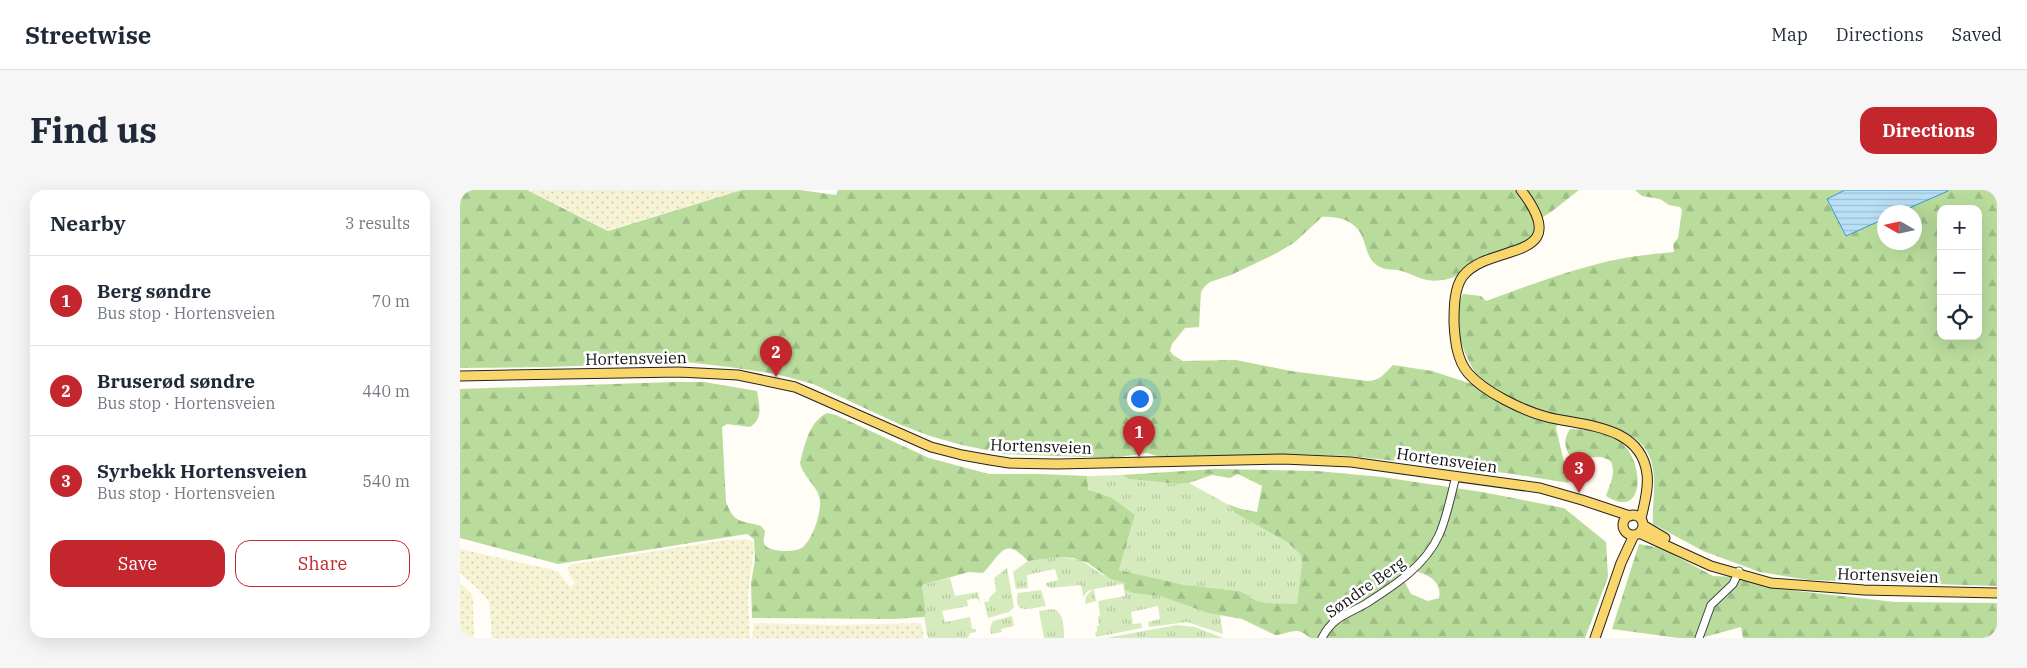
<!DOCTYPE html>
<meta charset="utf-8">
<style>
:root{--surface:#fff;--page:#f6f6f7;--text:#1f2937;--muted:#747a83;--line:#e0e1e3;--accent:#c4262e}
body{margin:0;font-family:"IBM Plex Serif",serif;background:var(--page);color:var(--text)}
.controls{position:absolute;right:15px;top:15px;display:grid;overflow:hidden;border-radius:10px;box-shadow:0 5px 20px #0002}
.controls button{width:45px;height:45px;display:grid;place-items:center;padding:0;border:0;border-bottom:1px solid var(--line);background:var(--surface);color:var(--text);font:25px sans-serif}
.compass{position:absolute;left:1417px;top:15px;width:45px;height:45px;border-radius:50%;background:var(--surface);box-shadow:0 5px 20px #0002;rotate:279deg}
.you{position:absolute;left:679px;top:208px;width:18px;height:18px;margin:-12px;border:4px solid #fff;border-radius:50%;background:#1a73e8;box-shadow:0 0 0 8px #1a73e833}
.badge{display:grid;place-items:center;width:32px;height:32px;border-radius:50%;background:var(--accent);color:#fff;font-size:16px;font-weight:700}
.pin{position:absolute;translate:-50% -41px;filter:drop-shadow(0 1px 2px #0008)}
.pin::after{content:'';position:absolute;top:26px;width:18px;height:15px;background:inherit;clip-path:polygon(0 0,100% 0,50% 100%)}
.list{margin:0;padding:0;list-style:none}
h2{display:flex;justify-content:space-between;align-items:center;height:65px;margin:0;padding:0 20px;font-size:21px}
h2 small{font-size:16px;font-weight:400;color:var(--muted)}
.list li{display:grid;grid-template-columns:32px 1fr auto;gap:15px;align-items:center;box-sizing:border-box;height:90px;padding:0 20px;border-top:1px solid var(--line)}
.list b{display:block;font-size:19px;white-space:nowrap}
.list p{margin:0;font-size:16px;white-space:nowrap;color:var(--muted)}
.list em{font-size:16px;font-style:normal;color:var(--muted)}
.actions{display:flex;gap:10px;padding:15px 20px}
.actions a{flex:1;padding:11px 0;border:1px solid var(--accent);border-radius:15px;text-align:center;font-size:18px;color:var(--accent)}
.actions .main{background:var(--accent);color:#fff}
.icon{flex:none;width:28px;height:28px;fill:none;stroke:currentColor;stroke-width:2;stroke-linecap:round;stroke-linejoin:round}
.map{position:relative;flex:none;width:1537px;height:448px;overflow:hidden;border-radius:15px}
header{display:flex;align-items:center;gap:30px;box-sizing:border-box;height:70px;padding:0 25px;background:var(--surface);border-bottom:1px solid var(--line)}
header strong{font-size:24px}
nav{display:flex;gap:28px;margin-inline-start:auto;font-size:18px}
.intro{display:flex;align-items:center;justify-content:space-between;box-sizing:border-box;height:120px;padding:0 30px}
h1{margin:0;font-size:35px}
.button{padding:12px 22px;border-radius:15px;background:var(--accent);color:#fff;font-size:18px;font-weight:700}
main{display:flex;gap:30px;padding:0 30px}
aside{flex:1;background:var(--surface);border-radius:15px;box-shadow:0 5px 20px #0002}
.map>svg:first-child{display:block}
</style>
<header>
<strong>Streetwise</strong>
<nav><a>Map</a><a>Directions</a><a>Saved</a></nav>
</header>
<div class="intro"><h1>Find us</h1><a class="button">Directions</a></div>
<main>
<aside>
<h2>Nearby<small>3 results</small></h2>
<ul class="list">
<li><span class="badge">1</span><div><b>Berg søndre</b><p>Bus stop · Hortensveien</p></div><em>70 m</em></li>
<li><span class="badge">2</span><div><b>Bruserød søndre</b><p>Bus stop · Hortensveien</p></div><em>440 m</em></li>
<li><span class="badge">3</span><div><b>Syrbekk Hortensveien</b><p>Bus stop · Hortensveien</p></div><em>540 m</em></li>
</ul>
<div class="actions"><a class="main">Save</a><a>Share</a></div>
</aside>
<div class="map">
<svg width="1537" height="448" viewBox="0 0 1537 448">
<defs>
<pattern id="farmland-dots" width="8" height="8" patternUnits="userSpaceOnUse" patternTransform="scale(1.25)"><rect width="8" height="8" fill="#f6f3d4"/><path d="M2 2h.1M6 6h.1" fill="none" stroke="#d2cfb5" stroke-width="1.8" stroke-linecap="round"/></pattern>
<pattern id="grass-tufts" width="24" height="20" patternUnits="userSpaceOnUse" patternTransform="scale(1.25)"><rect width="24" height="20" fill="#d5ebbd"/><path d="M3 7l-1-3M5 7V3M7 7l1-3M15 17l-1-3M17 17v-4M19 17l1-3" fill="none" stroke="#b6c8a1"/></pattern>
<pattern id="forest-firs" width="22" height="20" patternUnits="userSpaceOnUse" patternTransform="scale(1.25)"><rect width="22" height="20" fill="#b9dc9c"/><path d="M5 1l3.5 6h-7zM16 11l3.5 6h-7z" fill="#9ebc85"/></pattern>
<pattern id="water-rules" width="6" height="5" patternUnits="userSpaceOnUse" patternTransform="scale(1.25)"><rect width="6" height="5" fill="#b9e0f7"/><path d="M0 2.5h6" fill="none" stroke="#9ebfd3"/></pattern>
</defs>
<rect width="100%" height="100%" fill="#fffdf5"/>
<path fill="url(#farmland-dots)" d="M68,0H282L148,40Z
M286,349L292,352L294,357L288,406L290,448H32L29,411L17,398L0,383V359L98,381L110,397L115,393L109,385L108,377L114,374L265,350Z
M0,393L11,403L13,409L14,448H0Z
M294,433L378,435L461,433L464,448H292Z"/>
<path fill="url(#grass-tufts)" d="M662,285L669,289L717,294L729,293L767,314L775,323L827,352L841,365L842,373L837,415L806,413L795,410L780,401L725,395L659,380L675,325L630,300L628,297L627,286Z
M600,367L621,370L641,384L664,393L666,400C677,404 689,402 700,406C720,412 739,422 760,425L763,444L727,432L689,437L688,432L700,429L698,416L671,422L673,434L681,433L682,438L636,447L635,442L637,441V436H639L638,427L640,426L638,411L665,406L663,394L634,399L636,411L626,414L625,412L626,406L633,399L628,401L623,407L622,397L620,395L592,398L586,396V393L598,390L595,379L567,385L568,398L556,399L553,382L568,371Z
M547,378L554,417L549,422L528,428L524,412L529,411V408L536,401L534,388Z
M490,388L495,406L518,402L520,413L517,408L507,410L508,416L482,421L485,432L510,427L512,439H516V442L510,443L508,448H468L464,427L466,423L462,395Z
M581,400L586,416C572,418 552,426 558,403Z
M593,419C604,422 604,438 604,448H584L579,421Z
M552,426L554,436L541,439L542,442L531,444L530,438L533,431Z
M717,435L735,437L763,448H646Z"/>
<path fill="url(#forest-firs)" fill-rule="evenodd" d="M0,0H67L148,41L282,0H340L376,5L378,0H1119L1091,22L1075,32C1076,51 1055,58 1041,65C1021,75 989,95 967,90C957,88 948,82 938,80C928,79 921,80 913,72C906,64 906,54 901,44C894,30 876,26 862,27L835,52L817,63L771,85L750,92L745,96L741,102L739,137L725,138L712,154L710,161L713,165L723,171L776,170L831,181L907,191C920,191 924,184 933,175L972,181L1015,195L1019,188C1003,165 989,130 1003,104L1021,106L1026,111C1065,97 1104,82 1145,72C1167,67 1190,64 1214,62L1213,54L1218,48L1222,20L1220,17L1209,15L1200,9L1182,6L1175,0H1537V396L1348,390L1300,382L1243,361L1193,334C1192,316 1196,297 1193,279C1189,247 1157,236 1130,231C1119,229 1110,227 1099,229L1096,238L1109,293L1046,283L890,266L826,264L704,268L687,263L653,268L545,264L502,255L470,246L441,235L353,194L316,184L269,177L226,172L88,177L0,178ZM1481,19H1518V146H1481ZM1424,22H1454V52H1424Z
M214,192H244L297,201C299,215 304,228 290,237L267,234L262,237L266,312C274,334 281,330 301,336L305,341C305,344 303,350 304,353C307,363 336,363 343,357C353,348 361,324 360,310C358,296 343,287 340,273C345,254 349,232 367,223L376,225L469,268L529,284H579L627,286L628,297L629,300L652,308L675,325L659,380L725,395L780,401L795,410L806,413L837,414L842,373L841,365L827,352L775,323L767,314L781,319L797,322L802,296L778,284L770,288L752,285L729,293L717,294L669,289L662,285L755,279L857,281L922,287L1022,302L1104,318L1146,352L1148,387L1125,448H850C836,435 831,444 815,445L782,429L748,423L700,406L674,403L665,400L664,393L649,388L628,373L613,368L600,367L568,371C544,345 541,365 523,383L509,382L462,395L466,423L464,427L434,429L292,428L291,393L295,370L294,349L287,344L98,374L0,348V199ZM948,380C963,382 983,389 979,408L968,411L951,404L941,385Z
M1110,239C1126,239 1149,242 1162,253C1184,272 1186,331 1146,306C1150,294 1157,282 1150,270L1141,267L1112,268C1104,260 1103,249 1110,239Z
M1179,354L1201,358L1253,386L1276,387L1337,401L1435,412L1537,413V448H1283L1281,437L1241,448H1218L1152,439Z"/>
<path fill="url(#water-rules)" stroke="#3f96cf" d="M1385,0H1488V1L1440,22H1424V29L1386,46L1367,9Z"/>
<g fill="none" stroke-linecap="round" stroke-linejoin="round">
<g stroke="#444" stroke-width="9">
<path id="minor" d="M862,448C873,426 889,424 907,413C935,395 965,376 979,345C987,327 991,305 996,286
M1239,448L1251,415L1273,394L1279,381"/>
</g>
<g stroke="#222" stroke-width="11">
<path id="major" d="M1061,0C1117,73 1029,52 1003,86C994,98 994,118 994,133C995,151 997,170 1008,183C1024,202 1064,221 1087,227C1124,236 1181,235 1187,284C1189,299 1184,314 1181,329
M0,186L219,182L278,185L335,197L471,257L502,265L530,270L549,273L597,274L823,269L891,272L1080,298L1122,310L1170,326
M1163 335a10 10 0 1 1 20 0a10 10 0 1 1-20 0Z
M1183,335L1205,348
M1179,343L1251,376L1311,393L1404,400L1537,403
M1135,448L1161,373L1174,345"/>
</g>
<use href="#minor" stroke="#fff" stroke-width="7"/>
<use href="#major" stroke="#f9d66b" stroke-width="9"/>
</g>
<g text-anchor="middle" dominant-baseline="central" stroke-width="5" stroke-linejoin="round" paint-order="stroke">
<g font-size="16" fill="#111" stroke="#fff">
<text transform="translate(176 168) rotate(-1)">Hortensveien</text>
<text transform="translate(581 256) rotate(2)">Hortensveien</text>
<text transform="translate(987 270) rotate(8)">Hortensveien</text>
<text transform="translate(1428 385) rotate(2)">Hortensveien</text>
<text transform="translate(905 397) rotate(-35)">Søndre Berg</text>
</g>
</g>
</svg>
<div class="controls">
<button>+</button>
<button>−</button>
<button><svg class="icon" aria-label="locate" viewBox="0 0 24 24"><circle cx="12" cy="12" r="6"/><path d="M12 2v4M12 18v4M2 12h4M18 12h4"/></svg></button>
</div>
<svg class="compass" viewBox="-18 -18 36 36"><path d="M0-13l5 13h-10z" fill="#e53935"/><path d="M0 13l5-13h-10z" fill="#747a83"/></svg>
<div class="you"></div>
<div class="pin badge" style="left:679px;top:267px">1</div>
<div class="pin badge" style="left:316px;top:187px">2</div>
<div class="pin badge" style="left:1119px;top:303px">3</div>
</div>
</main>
